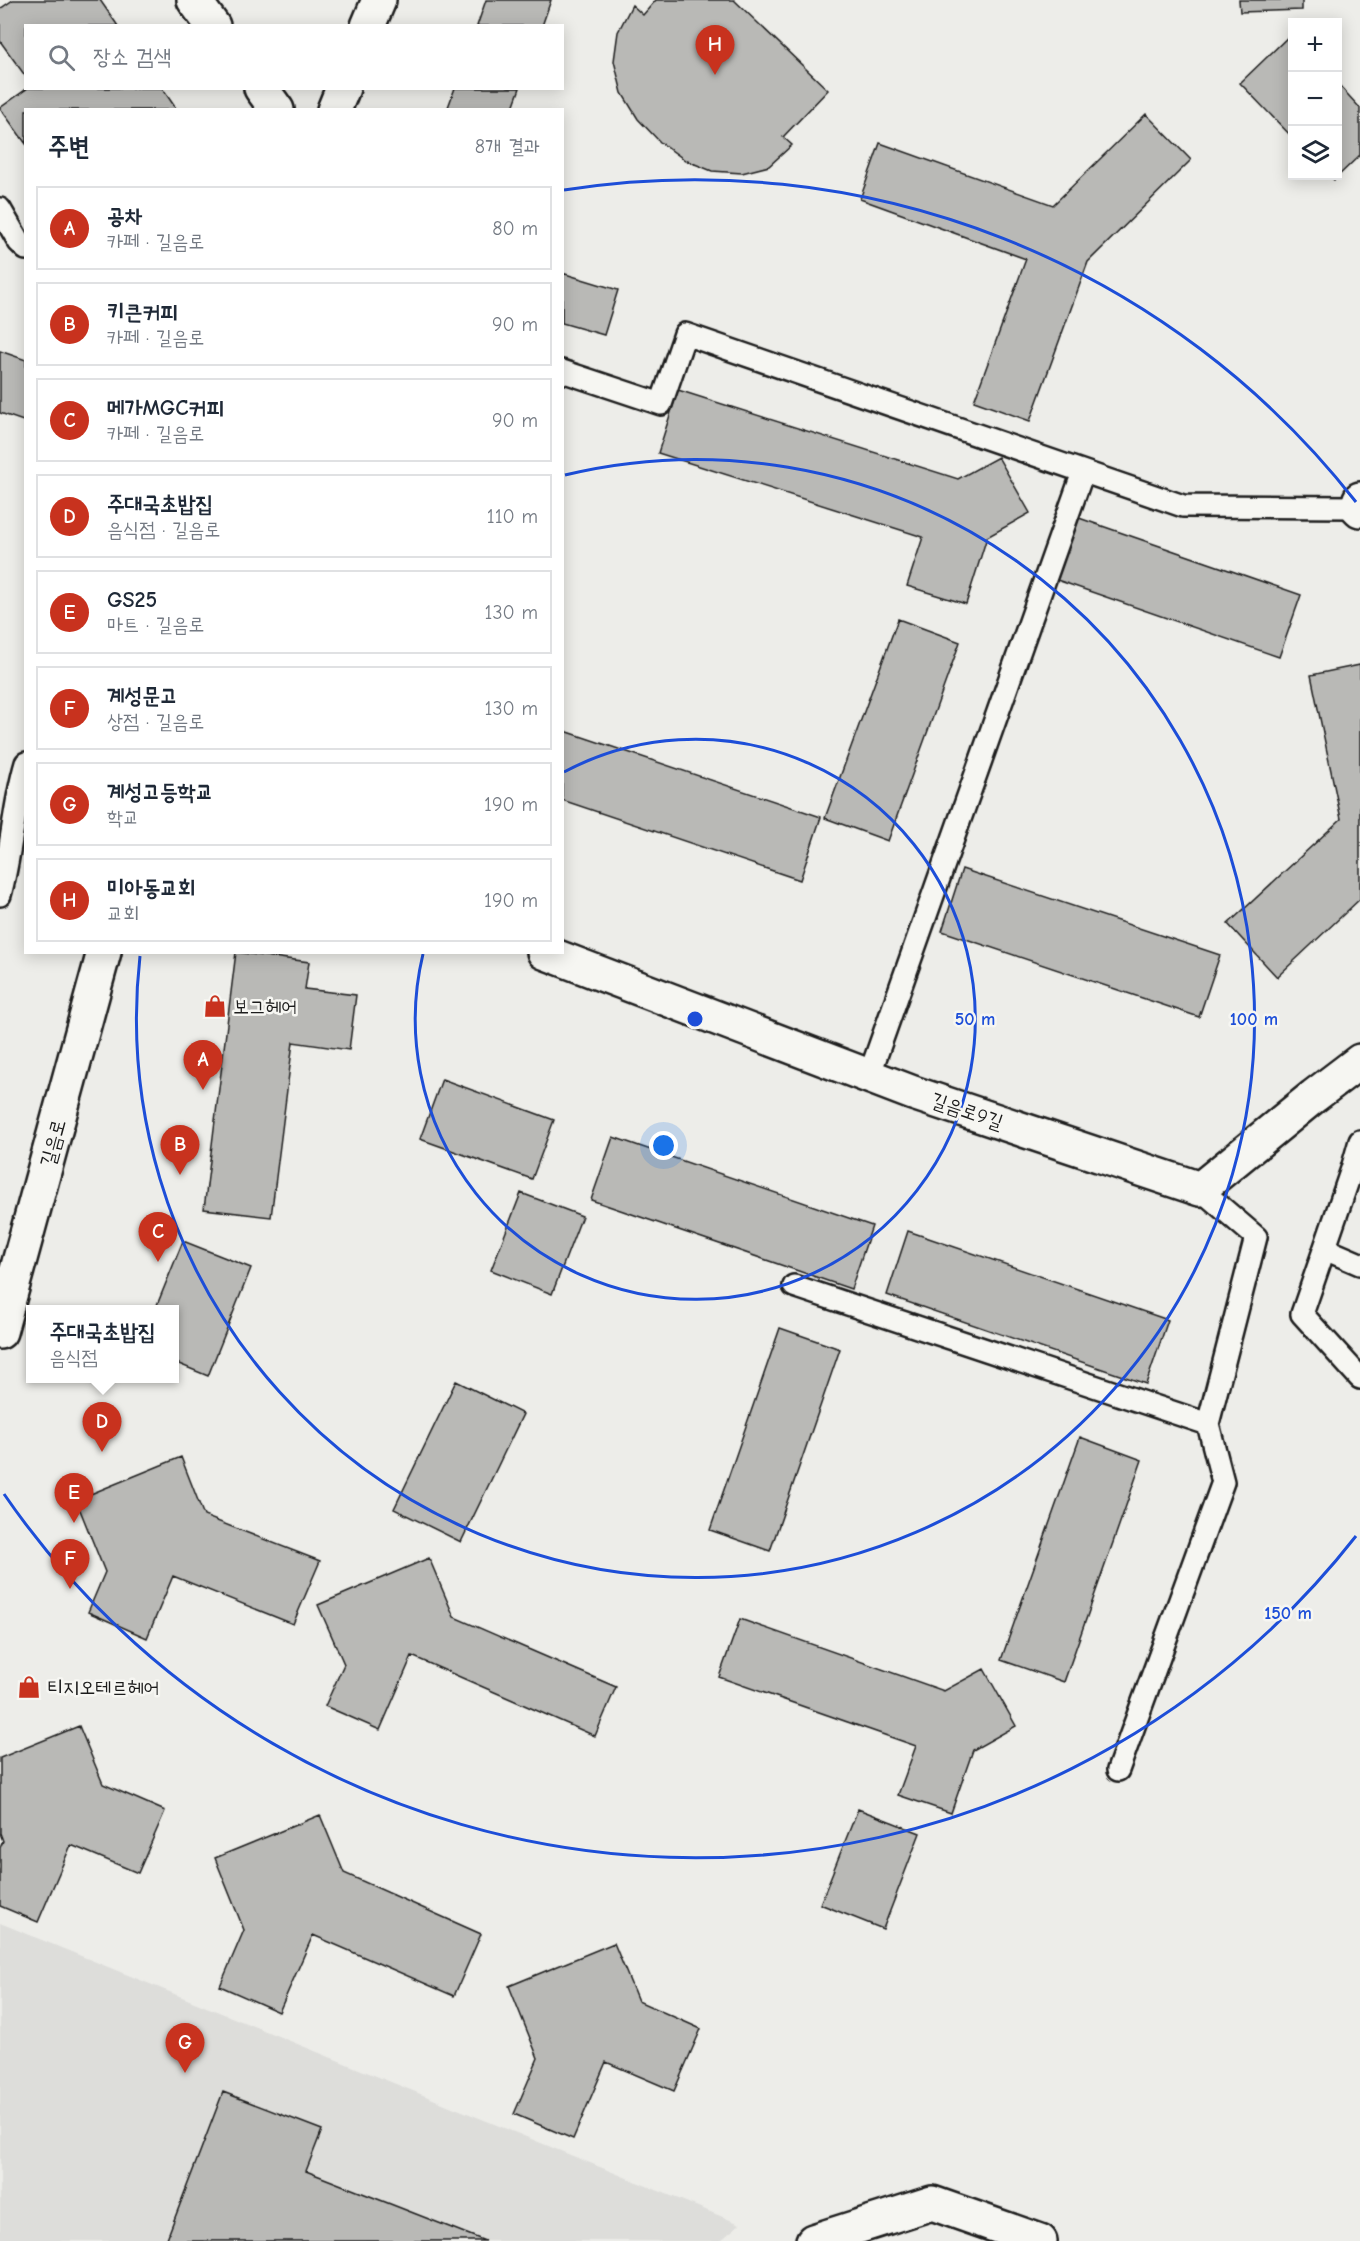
<!DOCTYPE html>
<html lang="ko">
<meta charset="utf-8">
<style>
:root{--surface:#fff;--page:#f6f6f7;--text:#1f2937;--muted:#747a83;--line:#e0e1e3;--accent:#c8321e}
body{margin:0;font-family:"Comic Neue","Poor Story",sans-serif;background:var(--page);color:var(--text)}
.controls{position:absolute;right:18px;top:18px;display:grid;overflow:hidden;border-radius:0px;box-shadow:0 3px 15px #0003}
.controls button{width:54px;height:54px;display:grid;place-items:center;padding:0;border:0;border-bottom:2px solid var(--line);background:var(--surface);color:var(--text);font:30px sans-serif}
.you{position:absolute;left:664px;top:1146px;width:21px;height:21px;margin:-15px;border:4px solid #fff;border-radius:50%;background:#1a73e8;box-shadow:0 0 0 9px #1a73e833}
.badge{display:grid;place-items:center;width:39px;height:39px;border-radius:50%;background:var(--accent);color:#fff;font-size:20px;font-weight:700}
.pin{position:absolute;translate:-50% -50px;filter:drop-shadow(0 2px 3px #0008)}
.pin::after{content:'';position:absolute;top:32px;width:21px;height:18px;background:inherit;clip-path:polygon(0 0,100% 0,50% 100%)}
.popup{position:absolute;left:26px;top:1305px;width:153px;height:78px;box-sizing:border-box;display:grid;place-content:center;border-radius:0px;background:var(--surface);filter:drop-shadow(0 2px 4px #0005);font-size:20px;white-space:nowrap;color:var(--muted)}
.popup b{font-size:22px;color:var(--text)}
.popup::after{content:'';position:absolute;left:50%;top:100%;margin-left:-12px;border:12px solid transparent;border-top-color:var(--surface)}
.list{margin:0;padding:0;list-style:none}
h2{display:flex;justify-content:space-between;align-items:center;height:78px;margin:0;padding:0 24px;font-size:26px}
h2 small{font-size:20px;font-weight:400;color:var(--muted)}
.list li{display:grid;grid-template-columns:39px 1fr auto;gap:18px;align-items:center;box-sizing:border-box;height:84px;margin:0 12px 12px;padding:0 12px;border:2px solid var(--line);border-radius:0px}
.list b{display:block;font-size:22px;white-space:nowrap}
.list p{margin:0;font-size:20px;white-space:nowrap;color:var(--muted)}
.list em{font-size:20px;font-style:normal;color:var(--muted)}
.icon{flex:none;width:33px;height:33px;fill:none;stroke:currentColor;stroke-width:2;stroke-linecap:round;stroke-linejoin:round}
.map{position:relative;flex:none;width:1360px;height:2241px;overflow:hidden}
.search{position:absolute;background:var(--surface);box-shadow:0 3px 15px #0003;left:24px;top:24px;width:540px;height:66px;display:flex;align-items:center;gap:15px;box-sizing:border-box;padding:0 21px;border-radius:0px;color:var(--muted);font-size:22px}
.panel{position:absolute;background:var(--surface);box-shadow:0 3px 15px #0003;left:24px;top:108px;width:540px;height:846px;border-radius:0px}
.map>svg:first-child{display:block}
</style>
<div class="map">
<svg width="1360" height="2241" viewBox="0 0 1360 2241">
<rect width="100%" height="100%" fill="#edede9"/>
<filter id="ink" filterUnits="userSpaceOnUse"><feTurbulence type="fractalNoise" baseFrequency=".0167" numOctaves="2"/><feDisplacementMap in="SourceGraphic" scale="12" xChannelSelector="R" yChannelSelector="G"/><feConvolveMatrix kernelMatrix="1 2 1 2 8 2 1 2 1" color-interpolation-filters="sRGB"/></filter>
<g filter="url(#ink)">
<path fill="#ddddda" d="M0,1923L740,2224L720,2241H0Z"/>
<path fill="#b9b9b6" stroke="#1c1c1c" stroke-width="1.5" d="M13,0H100L118,26H26V77L0,41V9Z
M486,0H551L542,26H477Z
M656,0H734L828,90L783,137L792,145L769,166L742,173L712,171L685,160L660,142L638,119L622,93L614,61L618,32L632,5L643,15Z
M1239,0H1302V10L1240,12Z
M1290,35L1292,38V137L1240,83Z
M1338,84L1360,108V155L1334,180L1330,176H1338Z
M28,88H162L177,110H26V144L0,108Z
M455,88H520L512,110H447Z
M1146,114L1191,160L1088,262L1030,421L974,401L1026,259L860,199L880,143L1053,205Z
M562,273L618,290L604,335L562,323Z
M0,351L26,360V422L0,413Z
M678,390L958,479L998,457L1030,513L987,537L966,604L907,586L923,537L658,453Z
M1079,518L1301,595L1279,657L1057,580Z
M898,619L960,642L888,841L825,818Z
M1360,665V899L1277,977L1228,924L1341,819L1311,675Z
M562,730L821,817L800,880L562,800Z
M962,869L1220,955L1199,1017L942,931Z
M236,952L309,962L305,989L356,995L349,1050L293,1042L271,1217L204,1209Z
M442,1079L554,1120L532,1179L420,1139Z
M613,1137L872,1226L851,1289L591,1200Z
M521,1193L582,1216L552,1294L491,1270Z
M908,1231L1168,1320L1146,1384L887,1295Z
M183,1241L251,1268L208,1376L174,1362V1310H155Z
M780,1328L840,1349L770,1551L710,1530Z
M456,1381L523,1414L461,1542L394,1509Z
M1080,1437L1142,1460L1064,1682L1001,1660Z
M181,1457L204,1516L320,1561L293,1624L173,1576L147,1638L88,1612L105,1572L76,1500Z
M429,1558L454,1617L616,1687L595,1736L412,1656L380,1730L325,1706L344,1664L318,1605Z
M740,1619L944,1691L984,1669L1016,1726L973,1750L951,1813L898,1795L916,1746L719,1677Z
M79,1726L103,1784L165,1811L138,1873L71,1845L38,1922L0,1906V1848L3,1841L0,1833V1758Z
M858,1809L920,1833L883,1929L820,1904Z
M320,1815L344,1873L481,1934L454,1996L313,1935L279,2012L220,1986L244,1930L215,1858Z
M614,1943L638,2001L701,2029L674,2091L606,2062L573,2139L514,2114L538,2058L509,1986Z
M223,2092L322,2130L306,2171L485,2241H166Z"/>
<g fill="none" stroke-linecap="round" stroke-linejoin="round">
<g stroke="#1c1c1c" stroke-width="26">
<path id="service" d="M0,209L19,242L26,249
M562,371L661,404L685,334L1183,506L1357,507
M0,895C12,852 13,806 26,763
M869,1076L1083,472
M1360,1141L1352,1169L1302,1314L1360,1378
M1325,1249L1360,1264
M794,1286L1208,1424
M1118,1770L1223,1482L1208,1424L1256,1237L1200,1189"/>
</g>
<g stroke="#1c1c1c" stroke-width="38">
<path id="minor" d="M1360,499L1357,507L1360,510
M544,952L913,1093L1200,1189L1314,1096L1360,1061
M813,2241L932,2203L1040,2241"/>
</g>
<g stroke="#1c1c1c" stroke-width="38">
<path id="tertiary" d="M194,0L213,26
M368,26L379,0
M261,88L277,110
M334,110L343,88
M0,1332L104,952"/>
</g>
<use href="#service" stroke="#f6f6f2" stroke-width="21"/>
<use href="#minor" stroke="#f6f6f2" stroke-width="33"/>
<use href="#tertiary" stroke="#f6f6f2" stroke-width="33"/>
</g>
</g>
<g fill="none" stroke="#1d4ed8" stroke-width="3">
<path d="M564 772A280 280 0 1 1 423 954"/>
<path d="M565 475A559 559 0 1 1 140 956"/>
<path d="M1356 1536A839 839 0 0 1 4 1494M564 190A839 839 0 0 1 1356 502"/>
</g>
<defs>
<g id="shop-bare" transform="scale(1.8)"><path d="M-5-2.5h2.3a2.7 3.5 0 0 1 5.4 0H5L5.5 6h-11ZM-1.5-2.5h3a1.5 2.3 0 0 0-3 0Z" fill="#c8321e" stroke="#f6f6f2" stroke-width="2.5" paint-order="stroke"/></g>
</defs>
<g fill-rule="evenodd">
<use href="#shop-bare" x="215" y="1006"/>
<use href="#shop-bare" x="29" y="1687"/>
</g>
<g text-anchor="middle" dominant-baseline="central" stroke-width="5" stroke-linejoin="round" paint-order="stroke">
<g font-size="20" fill="#1c1c1c" stroke="#f6f6f2" text-anchor="start">
<text x="233" y="1006">보그헤어</text>
<text x="47" y="1687">티지오테르헤어</text>
</g>
<g font-size="20" fill="#1c1c1c" stroke="#f6f6f2">
<text transform="translate(967 1111) rotate(19)">길음로9길</text>
<text transform="translate(53 1143) rotate(-75)">길음로</text>
</g>
</g>
<circle cx="695" cy="1019" r="9" fill="#1d4ed8" stroke="#f6f6f2" stroke-width="3"/>
<g font-size="18" text-anchor="middle" font-weight="bold" fill="#1d4ed8" stroke="#f6f6f2" stroke-width="5" stroke-linejoin="round" paint-order="stroke">
<text x="975" y="1025">50 m</text>
<text x="1254" y="1025">100 m</text>
<text x="1288" y="1619">150 m</text>
</g>
</svg>
<div class="controls">
<button>+</button>
<button>−</button>
<button><svg class="icon" aria-label="layers" viewBox="0 0 24 24"><path d="M12 4l9 5-9 5-9-5zM3 14l9 5 9-5"/></svg></button>
</div>
<div class="you"></div>
<div class="pin badge" style="left:203px;top:1090px">A</div>
<div class="pin badge" style="left:180px;top:1175px">B</div>
<div class="pin badge" style="left:158px;top:1262px">C</div>
<div class="pin badge" style="left:102px;top:1452px">D</div>
<div class="popup"><b>주대국초밥집</b>음식점</div>
<div class="pin badge" style="left:74px;top:1523px">E</div>
<div class="pin badge" style="left:70px;top:1589px">F</div>
<div class="pin badge" style="left:185px;top:2073px">G</div>
<div class="pin badge" style="left:715px;top:75px">H</div>
<div class="search"><svg class="icon" aria-label="search" viewBox="0 0 24 24"><circle cx="10" cy="10" r="6"/><path d="M15 15l6 6"/></svg>장소 검색</div>
<section class="panel">
<h2>주변<small>8개 결과</small></h2>
<ul class="list">
<li><span class="badge">A</span><div><b>공차</b><p>카페 · 길음로</p></div><em>80 m</em></li>
<li><span class="badge">B</span><div><b>키큰커피</b><p>카페 · 길음로</p></div><em>90 m</em></li>
<li><span class="badge">C</span><div><b>메가MGC커피</b><p>카페 · 길음로</p></div><em>90 m</em></li>
<li><span class="badge">D</span><div><b>주대국초밥집</b><p>음식점 · 길음로</p></div><em>110 m</em></li>
<li><span class="badge">E</span><div><b>GS25</b><p>마트 · 길음로</p></div><em>130 m</em></li>
<li><span class="badge">F</span><div><b>계성문고</b><p>상점 · 길음로</p></div><em>130 m</em></li>
<li><span class="badge">G</span><div><b>계성고등학교</b><p>학교</p></div><em>190 m</em></li>
<li><span class="badge">H</span><div><b>미아동교회</b><p>교회</p></div><em>190 m</em></li>
</ul>
</section>
</div>
